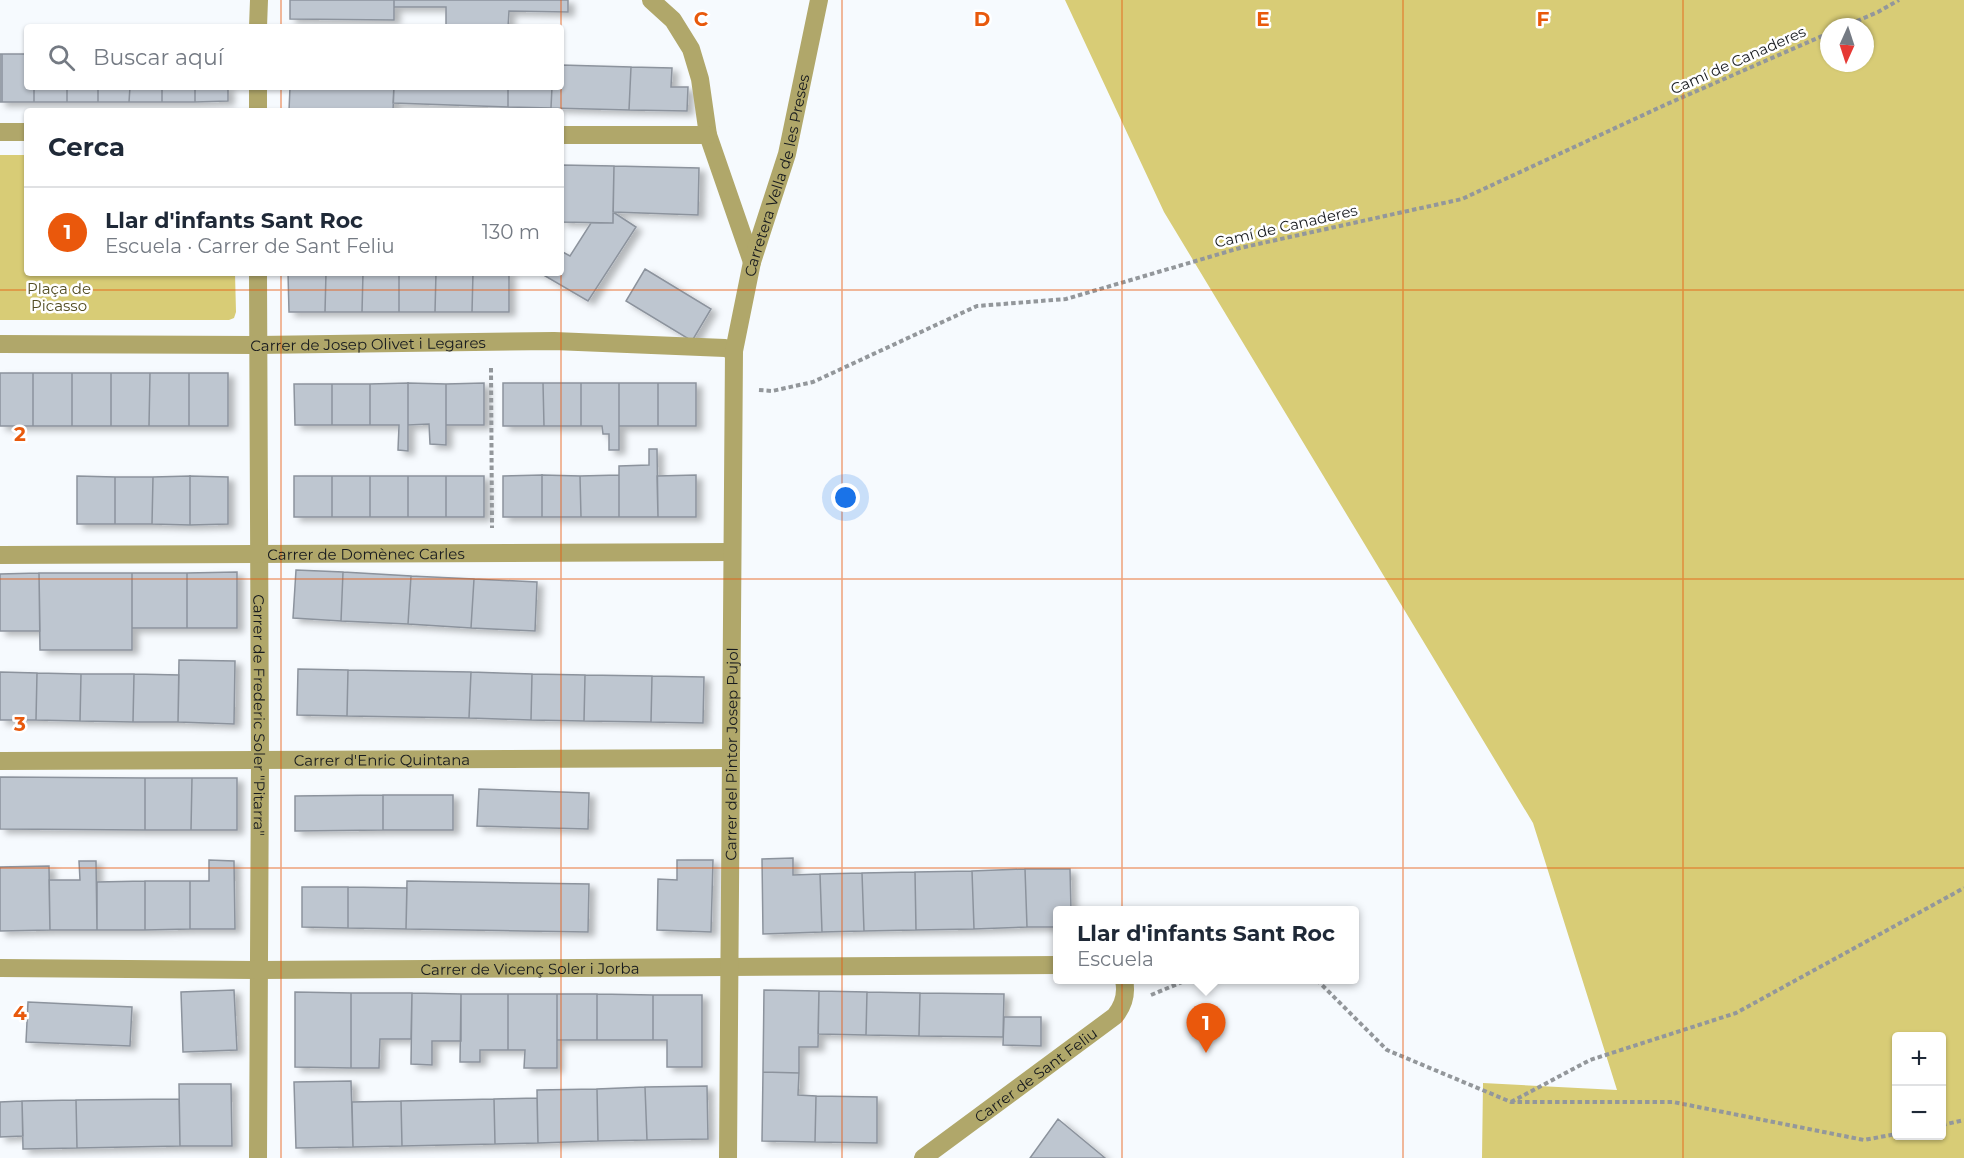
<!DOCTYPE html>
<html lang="es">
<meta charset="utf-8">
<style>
:root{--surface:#fff;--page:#f6f6f7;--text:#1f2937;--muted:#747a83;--line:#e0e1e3;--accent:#ea580c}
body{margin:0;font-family:Montserrat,sans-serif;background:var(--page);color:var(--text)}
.controls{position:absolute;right:18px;bottom:18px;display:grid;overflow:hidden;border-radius:6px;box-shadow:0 2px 4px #0004}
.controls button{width:54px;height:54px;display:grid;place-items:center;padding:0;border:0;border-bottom:2px solid var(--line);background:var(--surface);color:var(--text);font:30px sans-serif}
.compass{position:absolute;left:1820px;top:18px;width:54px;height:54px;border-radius:50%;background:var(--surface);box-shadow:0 2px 4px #0004;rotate:183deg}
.you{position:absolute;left:846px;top:498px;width:21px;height:21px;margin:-15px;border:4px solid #fff;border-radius:50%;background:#1a73e8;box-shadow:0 0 0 9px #1a73e833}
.badge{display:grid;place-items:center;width:39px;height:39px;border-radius:50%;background:var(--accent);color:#fff;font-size:20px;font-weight:700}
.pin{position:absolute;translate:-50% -50px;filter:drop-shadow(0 2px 3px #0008)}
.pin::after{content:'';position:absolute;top:32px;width:21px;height:18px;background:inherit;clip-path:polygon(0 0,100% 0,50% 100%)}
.popup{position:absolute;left:1053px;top:906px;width:306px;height:78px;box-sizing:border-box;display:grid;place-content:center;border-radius:6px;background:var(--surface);filter:drop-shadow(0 2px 4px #0005);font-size:20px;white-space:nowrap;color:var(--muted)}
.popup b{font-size:22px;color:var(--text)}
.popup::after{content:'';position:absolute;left:50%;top:100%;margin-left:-12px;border:12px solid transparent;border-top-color:var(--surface)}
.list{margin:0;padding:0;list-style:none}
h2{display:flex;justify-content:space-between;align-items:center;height:78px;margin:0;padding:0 24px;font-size:26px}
h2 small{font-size:20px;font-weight:400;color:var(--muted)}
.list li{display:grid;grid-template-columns:39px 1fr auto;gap:18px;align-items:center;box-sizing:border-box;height:90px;padding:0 24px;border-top:2px solid var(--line)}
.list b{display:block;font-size:22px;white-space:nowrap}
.list p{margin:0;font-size:20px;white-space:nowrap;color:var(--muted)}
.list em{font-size:20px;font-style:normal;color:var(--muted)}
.icon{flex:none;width:33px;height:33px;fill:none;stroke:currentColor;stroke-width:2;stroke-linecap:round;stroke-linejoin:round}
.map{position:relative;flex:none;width:1964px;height:1158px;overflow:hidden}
.search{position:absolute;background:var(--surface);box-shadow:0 2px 4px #0004;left:24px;top:24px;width:540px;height:66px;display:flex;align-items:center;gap:15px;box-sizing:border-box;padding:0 21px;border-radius:6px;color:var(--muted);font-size:22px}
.panel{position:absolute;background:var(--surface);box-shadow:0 2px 4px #0004;left:24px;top:108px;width:540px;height:168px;border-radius:6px}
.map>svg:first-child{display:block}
</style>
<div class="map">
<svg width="1964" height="1158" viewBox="0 0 1964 1158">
<defs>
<filter id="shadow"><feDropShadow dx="6" dy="4" stdDeviation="3" flood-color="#0004"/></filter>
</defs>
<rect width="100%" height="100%" fill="#f6fafe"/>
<path fill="#d8cc76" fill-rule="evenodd" d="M1065,0H1964V1158H1482L1483,1083L1617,1090L1533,823L1164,212ZM1829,27H1865V63H1829ZM1896,1036H1942V1136H1896Z
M0,155H27V273H235L236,312L234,318L229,320H0Z"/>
<path fill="#bec6d0" stroke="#8c939d" stroke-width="1.5" filter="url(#shadow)" d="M290,0H394V20L290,19Z
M394,0H568V12L509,11L508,27H446V7H394Z
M0,54H2V102H0Z
M2,54H27V87H34V102H2Z
M561,65L631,67L629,110L551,108L552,87H561Z
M631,67L672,68L671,87H688L687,111L629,110Z
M34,87H67V102H34Z
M67,87H98V102H67Z
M98,87H130L129,102H98Z
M130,87H162V102H129Z
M162,87H195V102H162Z
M195,87H228V101L195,102Z
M290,87H394L393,111H289Z
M394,87H508V107L393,103Z
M508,87H552L551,108L508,107Z
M561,165L614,166L613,223L561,222Z
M614,166L699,168L698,215L613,212Z
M613,212L636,227L588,301L540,273H561V251L570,256L591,223H613Z
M645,269L711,309L692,341L626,301Z
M288,273H326L325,312H289Z
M326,273H363L362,312H325Z
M363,273H399V312H362Z
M399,273H436L435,312H399Z
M436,273H473L472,312H435Z
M473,273H509V312H472Z
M0,373H33V426H0Z
M33,373H72V426H33Z
M72,373H111V426H72Z
M111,373H150L149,426H111Z
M150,373H189V426H149Z
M189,373H228V426H189Z
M408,383L446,384V445L430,444L429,424L408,425Z
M408,383V451L398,450L399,425H370V384Z
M484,383V425H446V384Z
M503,383H543L544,426H503Z
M543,383H581V426H544Z
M581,383H619V450H609V434H603L602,426H581Z
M619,383H658V426H619Z
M658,383H696V426H658Z
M294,384H332V425H295Z
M332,384H370V425H332Z
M649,449H657L658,517H619V466L649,465Z
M542,475L580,476L581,517H542Z
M542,475V517H503V476Z
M619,475V517H581L580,476Z
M696,475V517H658L657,476Z
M77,476L115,477V524H77Z
M190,476V525L152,524L153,477Z
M190,476L228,477V524L190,525Z
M294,476H332V517H294Z
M332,476H370V517H332Z
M370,476H408V517H370Z
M408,476H446V517H408Z
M446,476H484V517H446Z
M115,477H153L152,524H115Z
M296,570L343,572L341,621L293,618Z
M237,572V628H187V573Z
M343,572L411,576L408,624L341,621Z
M39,573H132V650H40Z
M39,573L40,631H0V574Z
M132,573H187V628H132Z
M411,576L474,579L471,628L408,624Z
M474,579L537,582L535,631L471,628Z
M179,660L235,661L234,724L178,722Z
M298,669L348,670L347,716L297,715Z
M348,670L471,672L469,718L347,716Z
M0,672L37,673L36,720H0Z
M471,672L532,674L531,720L469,718Z
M37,673L81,674L80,721L36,720Z
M81,674H134L133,722L80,721Z
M134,674L179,675L178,722H133Z
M532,674L585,675L584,721L531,720Z
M585,675L652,676L651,722L584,721Z
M652,676L704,677L703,723L651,722Z
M0,777L145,778V830L0,829Z
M145,778H192L191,830H145Z
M192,778H237V830H191Z
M479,789L589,793L588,829L477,826Z
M383,795H453V830H383Z
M383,795V830L295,831V796Z
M793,858V875L820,874L822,932L763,934L762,859Z
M209,860L234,861L235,929H190V881H209Z
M677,860H713L711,932L657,930L658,879L677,880Z
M79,861H96L97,930H50L49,880H80Z
M49,866L50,930L0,931V867Z
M1025,869L1027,927L974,929L972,871Z
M1025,869H1070L1071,910H1058V927H1027Z
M972,871L974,929L916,930L915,872Z
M915,872L916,930L864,931L862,873Z
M862,873L864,931L822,932L820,874Z
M145,881V930H97V882Z
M145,881H190V929L145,930Z
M407,881L589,884L588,932L406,929Z
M302,887H348V928L302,927Z
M348,887L407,888L406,929L348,928Z
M234,990L237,1050L183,1052L181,992Z
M764,990L819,991L818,1047H799V1073L763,1072Z
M819,991L867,992L866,1035L818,1034Z
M295,992L351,993V1068L295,1067Z
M867,992L920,993L919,1036L866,1035Z
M351,993H412L411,1039H380L379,1068H351Z
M412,993L461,994V1041H432V1065L411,1064Z
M920,993L1004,994L1003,1037L919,1036Z
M461,994H508V1050H480V1062H460Z
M508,994H557V1068H524L525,1050H508Z
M557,994H597V1040H557Z
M597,994L653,995V1040H597Z
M653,995H702V1067H667V1040H653Z
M28,1002L132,1007L130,1046L26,1042Z
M1004,1017H1041V1046L1003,1045Z
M763,1072L799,1073L798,1095L816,1096L815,1142L762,1141Z
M351,1081L353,1147L296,1148L294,1082Z
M179,1084H231L232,1146H180Z
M707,1086L708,1139L647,1140L645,1087Z
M645,1087L647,1140L598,1141L597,1089Z
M597,1089L598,1141L538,1143L537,1090Z
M816,1096L877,1097V1143L815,1142Z
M537,1098L538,1143L495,1144L494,1099Z
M179,1099L180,1146L77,1148L76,1100Z
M494,1099L495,1144L402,1146L401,1101Z
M76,1100L77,1148L23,1149L22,1101Z
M22,1101L23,1136L0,1137V1102Z
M401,1101L402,1146L353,1147L352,1102Z
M1058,1119L1105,1158H1030Z"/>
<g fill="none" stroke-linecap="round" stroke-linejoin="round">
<path stroke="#93979b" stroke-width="4" stroke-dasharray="4.5 3" stroke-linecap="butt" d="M1843,27L1878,12L1899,0
M491,368L492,528
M759,390L772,391L813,382L977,306L1066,299L1240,248L1462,199L1667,104L1829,33
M1317,980L1387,1050L1511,1102H1673L1864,1140L1896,1134
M1151,995L1187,980
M1511,1102L1590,1060L1736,1013L1964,888
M1942,1125L1964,1120"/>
<g stroke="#b0a76a" stroke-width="18">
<path d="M651,0L673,20L691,49L700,79L708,135L752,262"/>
<path d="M258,27L259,0"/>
<path d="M258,111V87"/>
<path d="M0,132H27"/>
<path d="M561,135H708"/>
<path id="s1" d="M258,273L260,760L258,1158"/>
<path id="s2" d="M0,344L258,345L554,341L725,348L734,351"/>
<path id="s3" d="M0,555L732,552"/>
<path id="s4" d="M0,761L730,758"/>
<path id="s5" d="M0,968L259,970L1058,965"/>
<path id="s6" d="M728,1158L734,351L752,262L787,154L819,0"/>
<path id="s7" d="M923,1158L1115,1016C1124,1005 1127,994 1124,980"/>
</g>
</g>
<path fill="none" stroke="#e8590c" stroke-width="1.5" stroke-opacity="0.55" d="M281,0V27M561,0V1158M842,0V1158M1122,0V1158M1403,0V1158M1683,0V1158M281,87V111M281,273V1158M0,290H1964M0,579H1964M0,868H1964"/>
<g text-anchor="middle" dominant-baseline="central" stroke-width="5" stroke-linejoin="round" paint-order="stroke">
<g font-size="15" fill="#171a1e" stroke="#fff">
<text transform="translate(1738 60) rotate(-24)">Camí de Canaderes</text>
<text stroke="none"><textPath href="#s6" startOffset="988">Carretera Vella de les Preses</textPath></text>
<text transform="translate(1286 226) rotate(-13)">Camí de Canaderes</text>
<text stroke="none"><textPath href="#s2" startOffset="368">Carrer de Josep Olivet i Legares</textPath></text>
<text stroke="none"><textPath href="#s3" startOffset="366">Carrer de Domènec Carles</textPath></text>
<text stroke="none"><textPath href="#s1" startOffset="442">Carrer de Frederic Soler "Pitarra"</textPath></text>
<text stroke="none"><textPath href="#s6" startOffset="404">Carrer del Pintor Josep Pujol</textPath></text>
<text stroke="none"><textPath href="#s4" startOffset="382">Carrer d'Enric Quintana</textPath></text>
<text stroke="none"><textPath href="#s5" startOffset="530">Carrer de Vicenç Soler i Jorba</textPath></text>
<text stroke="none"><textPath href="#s7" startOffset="140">Carrer de Sant Feliu</textPath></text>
</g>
<g font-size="15" fill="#524c22" stroke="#fff">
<text x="59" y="288">Plaça de<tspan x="59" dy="17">Picasso</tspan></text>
</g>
</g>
<g font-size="20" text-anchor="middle" font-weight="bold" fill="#e8590c" stroke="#fff" stroke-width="5" stroke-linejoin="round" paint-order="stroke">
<text x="701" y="26">C</text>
<text x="982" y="26">D</text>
<text x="1263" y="26">E</text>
<text x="1543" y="26">F</text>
<text x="20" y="441">2</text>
<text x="20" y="731">3</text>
<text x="20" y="1020">4</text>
</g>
</svg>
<div class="controls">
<button>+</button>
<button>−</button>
</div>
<svg class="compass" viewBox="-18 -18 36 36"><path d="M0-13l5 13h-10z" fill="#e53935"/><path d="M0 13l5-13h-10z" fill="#747a83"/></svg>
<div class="you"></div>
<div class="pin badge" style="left:1206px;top:1053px">1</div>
<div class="popup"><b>Llar d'infants Sant Roc</b>Escuela</div>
<div class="search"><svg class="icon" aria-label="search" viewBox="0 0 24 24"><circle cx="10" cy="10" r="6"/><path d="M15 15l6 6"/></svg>Buscar aquí</div>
<section class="panel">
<h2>Cerca<small></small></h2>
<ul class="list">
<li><span class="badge">1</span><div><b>Llar d'infants Sant Roc</b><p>Escuela · Carrer de Sant Feliu</p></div><em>130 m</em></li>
</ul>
</section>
</div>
